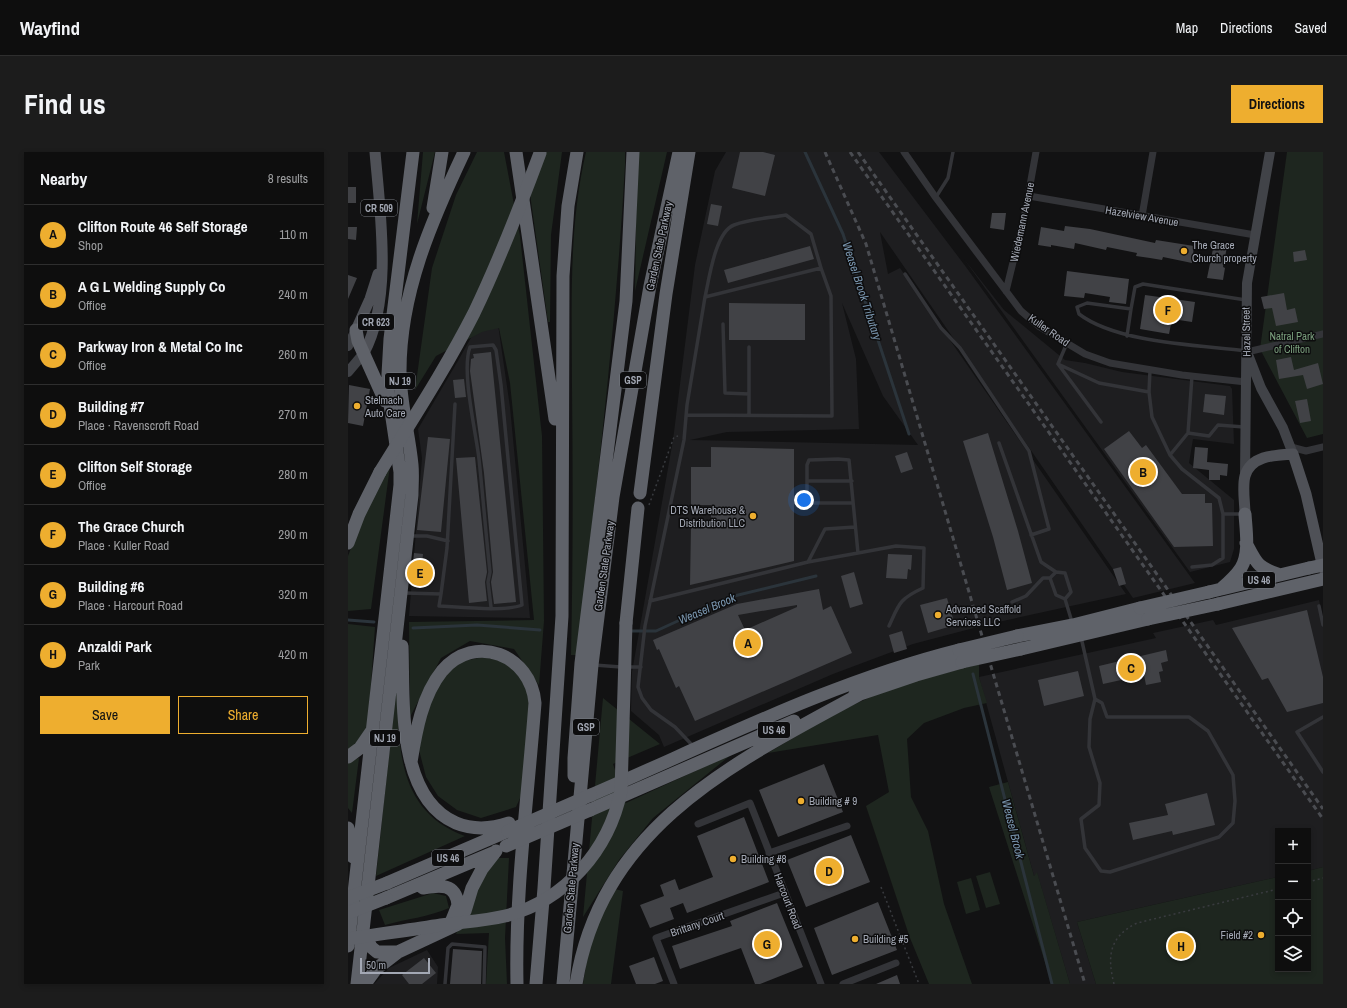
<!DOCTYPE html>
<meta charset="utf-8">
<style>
:root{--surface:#0e0e0e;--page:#1c1c1c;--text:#f1f3f6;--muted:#9b9c9e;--line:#2e2e2e;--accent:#eeae2f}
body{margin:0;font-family:"Archivo Narrow",sans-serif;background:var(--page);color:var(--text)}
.controls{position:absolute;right:12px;bottom:12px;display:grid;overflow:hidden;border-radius:0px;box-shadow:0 2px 6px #0003}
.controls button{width:36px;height:36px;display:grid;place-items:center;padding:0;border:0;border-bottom:1px solid var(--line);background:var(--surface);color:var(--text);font:20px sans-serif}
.scale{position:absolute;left:12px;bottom:10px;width:70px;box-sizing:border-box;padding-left:4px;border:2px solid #a3a8b4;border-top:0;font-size:11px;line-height:14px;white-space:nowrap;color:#a3a8b4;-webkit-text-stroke:3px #0d0d0e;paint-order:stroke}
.you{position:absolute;left:456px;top:348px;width:14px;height:14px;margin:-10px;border:3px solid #fff;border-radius:50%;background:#1a73e8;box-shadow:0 0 0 6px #1a73e833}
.badge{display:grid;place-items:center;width:26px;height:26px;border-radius:50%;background:var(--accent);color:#111;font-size:13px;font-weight:700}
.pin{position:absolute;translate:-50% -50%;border:2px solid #fff;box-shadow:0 1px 4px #0006}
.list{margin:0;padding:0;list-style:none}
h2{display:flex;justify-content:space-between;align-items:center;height:52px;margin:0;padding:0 16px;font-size:17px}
h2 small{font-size:13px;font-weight:400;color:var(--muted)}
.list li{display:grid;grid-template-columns:26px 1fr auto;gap:12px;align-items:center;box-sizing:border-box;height:60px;padding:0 16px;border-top:1px solid var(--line)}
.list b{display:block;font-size:15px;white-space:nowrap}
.list p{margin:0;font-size:13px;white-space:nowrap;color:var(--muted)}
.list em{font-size:13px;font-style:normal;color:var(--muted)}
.actions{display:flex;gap:8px;padding:12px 16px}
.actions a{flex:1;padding:9px 0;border:1px solid var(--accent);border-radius:0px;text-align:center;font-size:14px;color:var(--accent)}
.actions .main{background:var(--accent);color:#111}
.icon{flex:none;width:22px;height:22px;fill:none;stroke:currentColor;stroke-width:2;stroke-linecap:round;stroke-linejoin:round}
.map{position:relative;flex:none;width:975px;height:832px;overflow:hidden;border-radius:0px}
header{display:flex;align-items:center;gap:24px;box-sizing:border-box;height:56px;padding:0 20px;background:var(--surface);border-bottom:1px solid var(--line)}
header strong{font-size:19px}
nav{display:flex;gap:22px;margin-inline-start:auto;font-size:14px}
.intro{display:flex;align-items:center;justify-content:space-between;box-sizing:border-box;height:96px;padding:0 24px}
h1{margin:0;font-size:28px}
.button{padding:10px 18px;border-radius:0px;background:var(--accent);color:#111;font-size:14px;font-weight:700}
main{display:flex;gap:24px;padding:0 24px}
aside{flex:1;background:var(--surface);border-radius:0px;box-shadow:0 2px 6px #0003}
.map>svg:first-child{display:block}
</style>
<header>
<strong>Wayfind</strong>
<nav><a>Map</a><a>Directions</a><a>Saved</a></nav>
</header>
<div class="intro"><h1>Find us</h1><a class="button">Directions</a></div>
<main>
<aside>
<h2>Nearby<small>8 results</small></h2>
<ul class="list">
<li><span class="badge">A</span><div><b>Clifton Route 46 Self Storage</b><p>Shop</p></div><em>110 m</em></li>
<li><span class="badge">B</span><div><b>A G L Welding Supply Co</b><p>Office</p></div><em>240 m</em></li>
<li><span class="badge">C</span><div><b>Parkway Iron &amp; Metal Co Inc</b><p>Office</p></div><em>260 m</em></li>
<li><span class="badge">D</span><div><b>Building #7</b><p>Place · Ravenscroft Road</p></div><em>270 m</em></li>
<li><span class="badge">E</span><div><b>Clifton Self Storage</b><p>Office</p></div><em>280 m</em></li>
<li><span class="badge">F</span><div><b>The Grace Church</b><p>Place · Kuller Road</p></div><em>290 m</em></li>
<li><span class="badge">G</span><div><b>Building #6</b><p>Place · Harcourt Road</p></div><em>320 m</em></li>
<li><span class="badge">H</span><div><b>Anzaldi Park</b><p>Park</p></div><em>420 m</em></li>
</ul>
<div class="actions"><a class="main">Save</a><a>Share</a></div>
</aside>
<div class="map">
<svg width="975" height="832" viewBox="0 0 975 832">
<rect width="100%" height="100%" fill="#121213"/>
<path fill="#1e1e20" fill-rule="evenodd" d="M378,0H531L618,115L847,431L785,446L532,80L540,122L552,116L778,442L641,472L565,492L485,522L316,595L311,583L283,559L284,520L325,288L347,113L367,19ZM494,151L535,244L570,293L342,288L379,280L511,277L508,207Z
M616,107L656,158L717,208L737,211L774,220L882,234L884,237L886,292L845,287L841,311L886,348V397L882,410L842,420Z
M146,145L162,255L182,466L61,464L74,306L70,277L111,207Z
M971,448L975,468V715L960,719V679H930V725L729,770L748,832H722L689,721L686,724L631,525L808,486L805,481L865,468L868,473Z
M79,798L90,815L89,832H26L41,816Z"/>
<path fill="#1e261f" d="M75,0H87L69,72Z
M129,0H156L172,84L194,284L196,469L191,533L166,497L122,489L93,506L62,565L61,470L186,468L162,231L151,176L134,180L88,204L67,238L84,116L108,43Z
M197,0H214L203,83L202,170H200L182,42Z
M238,0H277V13C268,177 248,340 229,503H223C225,414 225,325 224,236C224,157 220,77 238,0Z
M289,0H319L287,139Z
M939,0H975V282L959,286L912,197Z
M42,314L23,457L0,459V404L22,346Z
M0,472L27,475L20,575L18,581L0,600Z
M135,505L162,511L177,526L182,548L174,642L168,655L133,666L109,658L90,644L78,625L71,598L77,565L92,529L111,510Z
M631,512V525L639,551L616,556L576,571L559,587L563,645L580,679L596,752L624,832H581L562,786L518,654L541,640L530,583L420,601L485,562L545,535Z
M49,527C51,590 46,658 117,684L28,724Z
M255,546L312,592L265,612L278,651L384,602L305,666L271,708L235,765Z
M11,606L4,661L0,656V609Z
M660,630L686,724L689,720L722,832H704L641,635Z
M145,706H161L157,786L159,832H138L141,781L108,782Z
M975,715V832H748L729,770L930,725V817H960V719Z
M642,720L652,752L638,756L628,724Z
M623,726L632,758L618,762L609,730Z
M267,737L275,739L263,832H235L242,787Z
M85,741L98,744L101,756C81,765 58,767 37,773L31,758Z"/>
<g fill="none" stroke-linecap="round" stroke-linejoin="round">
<path stroke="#2b343b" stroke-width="3" d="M457,0L495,82L561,282
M0,468L26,470
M65,476L129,473L192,478
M281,479H308L382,445L468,424
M625,522L704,832"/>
</g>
<path fill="#414246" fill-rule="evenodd" d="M392,0H415L427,3L417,44L384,36Z
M0,35H8V51H0Z
M363,52L374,54L370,74L359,72Z
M644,61H658L656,78L642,76Z
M717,74L742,77L807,91L808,88L846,94L844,111L815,105L814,108L802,106L788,104L789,101L759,95L758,98L727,91L726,97L703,93V95L690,93L693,75L716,79Z
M0,75H9L8,88L0,87Z
M866,92L879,95L875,115L877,116L875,128L859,126Z
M462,94L466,107L380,131L376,118Z
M957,98L959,108L946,110L945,100Z
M719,119L781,127L778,152L761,150L762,145L737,141L736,146L716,144Z
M0,123L9,126L0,147Z
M936,141L939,158L947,156L950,170L928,174L924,156L916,157L913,145Z
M797,143L847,150L844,170L824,167L821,182L792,177Z
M381,151L457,152V188H381Z
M143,200L168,450L146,452L143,430L145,420L136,321L122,219L123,207L126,206L125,202Z
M943,205L946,218L970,211L975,232L959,237L955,223L931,227L928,208Z
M116,227L118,245L107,246L105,228Z
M1,233L22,237L15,274L0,271Z
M857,242L878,244L876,263L855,260Z
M959,247L963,269L952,271L947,249Z
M781,279L794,296L798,293L834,342H857V351H864L865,394L826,395L756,297Z
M640,281L670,379L684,431L659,438L645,385L615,289Z
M80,285L102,287L93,380L69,378Z
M363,295L446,297V409L342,433L343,375H363V353H343V315H363Z
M847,295L860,296L859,310L880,312L879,324L872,323V328H861V318L845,316Z
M559,300L565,317L553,321L547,304Z
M127,305L139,420L137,430L139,449L121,451L108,306Z
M66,401L75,402L74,412L81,413L79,431L63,429Z
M540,402L564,403L563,418L560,417L559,427L538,426Z
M773,415L778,432L771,434L765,417Z
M506,420L515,452L502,456L493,424Z
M471,437L475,458L483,454L504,501L347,569L331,534L328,536L311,497L309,498L305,488L389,452ZM449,453V455L397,478L390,463Z
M599,446L607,473L580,481L572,453Z
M959,458L975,525V551L939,560L920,526L914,528L884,476Z
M554,479L559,497L546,501L541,483Z
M818,498L820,509L813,511L815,519L811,520L813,530L798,533L796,523L755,532L751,514Z
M730,519L736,544L696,554L690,528Z
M476,612L495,660L430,685L411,638Z
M859,641L867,673L825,683L824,679L785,688L781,671L820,663L817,652Z
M396,665L421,730L339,761L335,751L322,756L326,767L302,776L292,753L316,744L312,733L327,727L331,738L365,725L349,684Z
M503,683L522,730L458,755L439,708Z
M530,750L549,798L484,823L466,776Z
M429,751L455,815L412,832H407L393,796L332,817L324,794L384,774L382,769Z
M105,797L134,799L133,832H102Z
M306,805L315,829L307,832H288L281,814Z
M76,806L88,821L74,832H61L54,823Z
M549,823L552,832H528Z"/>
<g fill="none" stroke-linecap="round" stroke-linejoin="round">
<path stroke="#393b3f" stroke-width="1.5" stroke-dasharray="2 3" stroke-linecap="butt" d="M301,353L326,285L330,284
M960,730L975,726
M533,735L571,832
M766,832C759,804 761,785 789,771L930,737"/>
<path stroke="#333438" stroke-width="3.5" d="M588,45L600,26L605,0
M557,122L593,176L612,196L681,299L701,377L683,383
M357,145C361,128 367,80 386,73C402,67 421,66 438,63L463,82L473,116
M375,172L377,241L401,242
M779,184L783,157
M719,191L710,212L753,270
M401,195V263
M898,199C850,193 769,191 731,162L729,155L739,151L783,157L787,135L795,132L898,148
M710,212L751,231L801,240L802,218
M801,240L804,265L822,303L834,317L871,346L875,362
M338,263L484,264L483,144L473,116L357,145L339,253L336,288L297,474L290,535L294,546L303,558L327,575L346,595
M840,281L861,284L870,273L896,275
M651,291L693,410L708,420
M822,303L840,281L844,224
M459,329H504
M62,384H79L100,389
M510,401L548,394L576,396L575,436C551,447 551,452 541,474
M460,410L477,377L507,375
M844,415L864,413L875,406V362H894
M57,441L93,442L99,396L107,252
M93,442L91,454C111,455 157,460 174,453L153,233L148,198L145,193L122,195C113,219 128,280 131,307C135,345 138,383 142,420L140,430L143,455
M717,447L723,440L717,421L708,420L702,426L708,443L717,447L724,470
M302,449L460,410L510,401L501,308L490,307L461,308L459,313V345L460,351H505
M664,450L678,444L695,426H702
M971,454L975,473
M733,485L747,547L742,567L741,595L752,631L751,653L733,667L737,696L753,719L762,720L871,685L885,671L887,649L885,623L860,579L841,565H759L754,551L747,547
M246,513L273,515
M280,515H293
M975,565L949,580L975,620
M97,832L100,796L104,792L137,795L136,832"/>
<path stroke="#333438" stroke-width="7" d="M556,0L588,46L673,159L692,175L737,202L762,211L834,223L898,230
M681,44L907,83
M794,64L805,0
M658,139L677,61L688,0
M899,200L975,182
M943,295L958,299L975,295
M350,672L402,651L473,832
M421,701L499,674
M326,832L308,786L436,741
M495,832L548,811"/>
<path stroke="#414348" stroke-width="10" d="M0,194L8,178
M901,205L913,236L935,276L945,302
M0,220L16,201
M897,324L899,131L922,0"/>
<path stroke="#4f5157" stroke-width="11" d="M8,178L22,147L30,122
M16,201C45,147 32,60 27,0
M897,362C897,351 894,335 897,324C903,303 928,303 945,302L958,342L975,416"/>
<path stroke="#5f6269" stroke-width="13" d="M168,0L207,267
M85,56L94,0
M8,178L10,189L37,249
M292,341L318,142L341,0
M0,391L11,362L32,320
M898,391C909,412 909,415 932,423
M873,437C880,431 888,424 893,416C902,401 898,379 897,362
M861,440L961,416
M870,452L975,427
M278,471L290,356
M669,484L725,473L792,456
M54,494C56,547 48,645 108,671C125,678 143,677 161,671
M673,497L800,467
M506,544L568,523L614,510
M0,605L12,596L23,580
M63,610C68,579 74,544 94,519C127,480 183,503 187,551C180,644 167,738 169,832
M226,624V606L233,511L278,149L285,0
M243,643C364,591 483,530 611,498
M242,658L446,569
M0,676L5,705
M39,731L160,679
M75,736C92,733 108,731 110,753L104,768
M38,746L147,700
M15,778L23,795L29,800H50
M0,794L52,333V320L40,239V222L42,187L65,0
M9,832L64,343C64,333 65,323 64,313C61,281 52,251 52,219C52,141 83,70 116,0
M17,832L28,817L50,800L110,772L117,759L124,736L134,717L148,699
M188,832L196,736L214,464L215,124L220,54L229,0
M215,832L244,513L265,345L302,134L331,0
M228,832C253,674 387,610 514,541"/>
<path stroke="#4a4c51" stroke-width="3" stroke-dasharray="5 4" stroke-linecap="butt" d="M477,0L518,92L737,832
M502,0L975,667
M510,0L975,657"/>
<path stroke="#5f6269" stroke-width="13" d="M32,320C64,268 98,216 126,161C151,109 172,55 192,1
M961,416L975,413
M792,456L861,440
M800,467L870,452
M611,498L669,484
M614,510L673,497
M160,679L243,643
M158,694L242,658
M0,746L39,731
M0,761L38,746
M0,787C31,782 62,778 93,773C114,770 136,769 157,764C217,749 261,698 273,639L278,471"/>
</g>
<g fill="#eeae2f" stroke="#0d0d0e" stroke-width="1.5">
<circle cx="836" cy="99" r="4"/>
<circle cx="9" cy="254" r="4"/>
<circle cx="405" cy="364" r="4"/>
<circle cx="590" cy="463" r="4"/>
<circle cx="453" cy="649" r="4"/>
<circle cx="385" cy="707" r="4"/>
<circle cx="913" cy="783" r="4"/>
<circle cx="507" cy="787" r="4"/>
</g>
<g text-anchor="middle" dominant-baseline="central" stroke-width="3" stroke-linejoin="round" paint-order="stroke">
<g fill="#0d0d0e" stroke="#767a82" stroke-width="1">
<rect x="13" y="48" width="36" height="16" rx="3"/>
<rect x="10" y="162" width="36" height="16" rx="3"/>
<rect x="272" y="220" width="26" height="16" rx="3"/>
<rect x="37" y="221" width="30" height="16" rx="3"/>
<rect x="895" y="420" width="32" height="16" rx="3"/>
<rect x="225" y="567" width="26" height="16" rx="3"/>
<rect x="410" y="570" width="32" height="16" rx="3"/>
<rect x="22" y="578" width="30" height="16" rx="3"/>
<rect x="84" y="698" width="32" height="16" rx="3"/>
</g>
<g font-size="10" font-weight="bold" fill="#a3a8b4">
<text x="31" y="56">CR 509</text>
<text x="28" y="170">CR 623</text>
<text x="285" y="228">GSP</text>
<text x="52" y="229">NJ 19</text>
<text x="911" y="428">US 46</text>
<text x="238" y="575">GSP</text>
<text x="426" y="578">US 46</text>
<text x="37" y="586">NJ 19</text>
<text x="100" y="706">US 46</text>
</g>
<g font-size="11" fill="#a3a8b4" stroke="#0d0d0e">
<text transform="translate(794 64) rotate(10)">Hazelview Avenue</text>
<text transform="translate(674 70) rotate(-78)">Wiedemann Avenue</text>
<text transform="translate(311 94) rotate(-78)">Garden State Parkway</text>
<text transform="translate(701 178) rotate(35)">Kuller Road</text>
<text transform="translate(898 180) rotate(-91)">Hazel Street</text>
<text transform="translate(256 414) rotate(-82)">Garden State Parkway</text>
<text transform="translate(223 736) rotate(-85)">Garden State Parkway</text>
<text transform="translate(440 749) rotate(69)">Harcourt Road</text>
<text transform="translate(349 772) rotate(-19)">Brittany Court</text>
</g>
<g font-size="11" fill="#a3a8b4" stroke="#0d0d0e" text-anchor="start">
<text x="844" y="93">The Grace<tspan x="844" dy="13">Church property</tspan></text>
<text x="17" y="248">Stelmach<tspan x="17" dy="13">Auto Care</tspan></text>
<text x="397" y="358" text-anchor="end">DTS Warehouse &amp;<tspan x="397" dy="13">Distribution LLC</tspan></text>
<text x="598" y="457">Advanced Scaffold<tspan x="598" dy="13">Services LLC</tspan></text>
<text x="461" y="649">Building # 9</text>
<text x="393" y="707">Building #8</text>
<text x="905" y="783" text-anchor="end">Field #2</text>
<text x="515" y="787">Building #5</text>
</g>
<g font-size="11" fill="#7a9f7d" stroke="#0d0d0e">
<text x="944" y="184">Natral Park<tspan x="944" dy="13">of Clifton</tspan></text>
</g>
<g font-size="12" font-style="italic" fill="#7a96af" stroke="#0d0d0e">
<text transform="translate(514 139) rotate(72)">Weasel Brook Tributary</text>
<text transform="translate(359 457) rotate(-23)">Weasel Brook</text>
<text transform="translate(665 677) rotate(76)">Weasel Brook</text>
</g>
</g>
</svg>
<div class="controls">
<button>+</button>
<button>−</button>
<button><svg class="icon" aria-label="locate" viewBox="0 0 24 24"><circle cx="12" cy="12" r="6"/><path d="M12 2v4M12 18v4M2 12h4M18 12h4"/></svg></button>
<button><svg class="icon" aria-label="layers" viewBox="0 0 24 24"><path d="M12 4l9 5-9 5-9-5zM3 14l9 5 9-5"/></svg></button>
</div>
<div class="scale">50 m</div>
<div class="you"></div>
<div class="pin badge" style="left:400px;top:491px">A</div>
<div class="pin badge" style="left:795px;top:320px">B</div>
<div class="pin badge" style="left:783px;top:516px">C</div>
<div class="pin badge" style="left:481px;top:719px">D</div>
<div class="pin badge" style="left:72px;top:421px">E</div>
<div class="pin badge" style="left:820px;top:158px">F</div>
<div class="pin badge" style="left:419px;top:792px">G</div>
<div class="pin badge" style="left:833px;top:794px">H</div>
</div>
</main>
